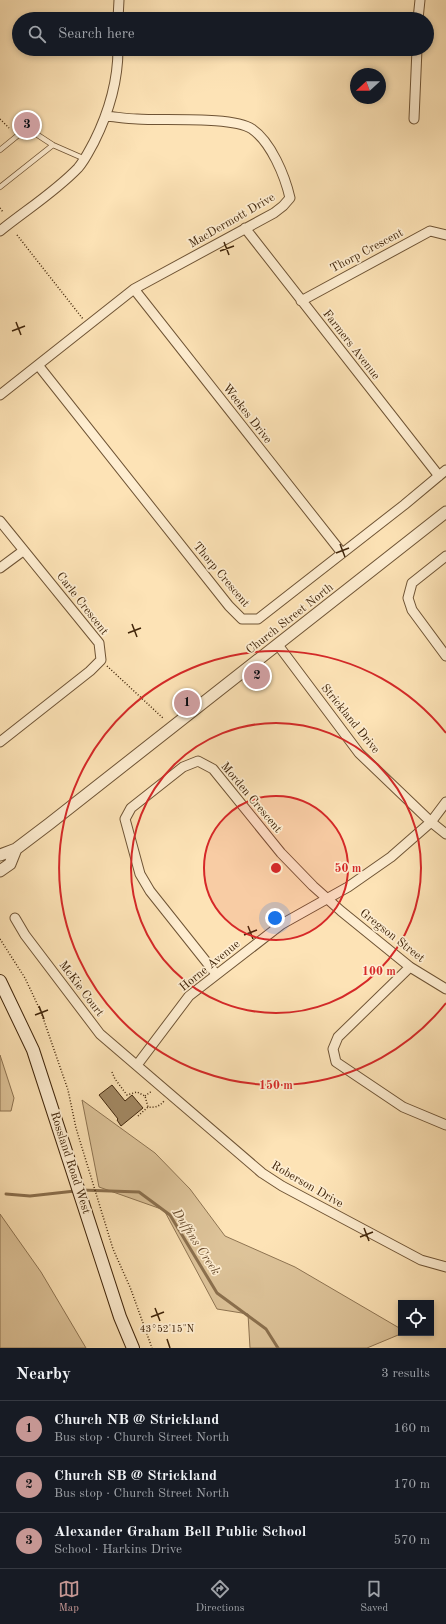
<!DOCTYPE html>
<meta charset="utf-8">
<style>
:root{--surface:#171b24;--page:#242831;--text:#f1f3f6;--muted:#9ea1a6;--line:#363941;--accent:#c59692}
body{margin:0;font-family:"Old Standard TT",serif;background:var(--page);color:var(--text)}
.controls{position:absolute;right:12px;bottom:12px;display:grid;overflow:hidden;border-radius:0px;box-shadow:0 2px 6px #0003}
.controls button{width:36px;height:36px;display:grid;place-items:center;padding:0;border:0;border-bottom:1px solid var(--line);background:var(--surface);color:var(--text);font:20px sans-serif}
.compass{position:absolute;left:350px;top:68px;width:36px;height:36px;border-radius:50%;background:var(--surface);box-shadow:0 2px 6px #0003;rotate:249deg}
.you{position:absolute;left:275px;top:918px;width:14px;height:14px;margin:-10px;border:3px solid #fff;border-radius:50%;background:#1a73e8;box-shadow:0 0 0 6px #1a73e833}
.badge{display:grid;place-items:center;width:26px;height:26px;border-radius:50%;background:var(--accent);color:#111;font-size:13px;font-weight:700}
.pin{position:absolute;translate:-50% -50%;border:2px solid #fff;box-shadow:0 1px 4px #0006}
.list{margin:0;padding:0;list-style:none}
h2{display:flex;justify-content:space-between;align-items:center;height:52px;margin:0;padding:0 16px;font-size:17px}
h2 small{font-size:13px;font-weight:400;color:var(--muted)}
.list li{display:grid;grid-template-columns:26px 1fr auto;gap:12px;align-items:center;box-sizing:border-box;height:56px;padding:0 16px;border-top:1px solid var(--line)}
.list b{display:block;font-size:15px;white-space:nowrap}
.list p{margin:0;font-size:13px;white-space:nowrap;color:var(--muted)}
.list em{font-size:13px;font-style:normal;color:var(--muted)}
.icon{flex:none;width:22px;height:22px;fill:none;stroke:currentColor;stroke-width:2;stroke-linecap:round;stroke-linejoin:round}
.map{position:relative;flex:none;width:446px;height:1348px;overflow:hidden}
.search{position:absolute;background:var(--surface);box-shadow:0 2px 6px #0003;left:12px;right:12px;top:12px;height:44px;display:flex;align-items:center;gap:10px;box-sizing:border-box;padding:0 14px;border-radius:22px;color:var(--muted);font-size:15px}
.sheet{height:220px;background:var(--surface)}
nav{display:flex;justify-content:space-around;align-items:center;box-sizing:border-box;height:56px;border-top:1px solid var(--line);background:var(--surface);font-size:11px;color:var(--muted)}
nav a{display:grid;justify-items:center;gap:2px}
nav .on{color:var(--accent)}
.map>svg:first-child{display:block}
</style>
<div class="map">
<svg width="446" height="1348" viewBox="0 0 446 1348">
<rect width="100%" height="100%" fill="#fde3b6"/>
<filter id="stains"><feTurbulence type="fractalNoise" baseFrequency=".005" numOctaves="4"/><feColorMatrix values="0 0 0 0 .2 0 0 0 0 .09 0 0 0 0 .02 0 0 0 .5 -.17"/></filter>
<radialGradient id="worn" r=".72"><stop offset=".6" stop-color="#630" stop-opacity="0"/><stop offset="1" stop-color="#630" stop-opacity=".3"/></radialGradient>
<path fill="#ddc399" stroke="#8e7452" d="M0,1055L14,1098L11,1111H0Z
M82,1100L155,1153L190,1189L225,1236L295,1267L401,1329V1333H403L367,1348H250L248,1314L217,1309L164,1210L99,1187Z
M0,1214L41,1272L86,1348H0Z"/>
<g fill="none" stroke-linecap="round" stroke-linejoin="round">
<path stroke="#8b704e" stroke-width="3" d="M81,1190L139,1192L170,1215L217,1293L266,1329L278,1348
M6,1194L30,1196L75,1191"/>
</g>
<path fill="#a28863" stroke="#40250a" d="M112,1085L125,1101L132,1095L143,1108L121,1126L117,1120L118,1119L99,1095Z"/>
<g fill="none" stroke-linecap="round" stroke-linejoin="round">
<g stroke="#6f5435" stroke-width="6">
<path id="service" d="M0,150L27,128L53,145L85,159
M0,187L53,145"/>
</g>
<g stroke="#6f5435" stroke-width="11">
<path id="minor" d="M118,19L119,0
M418,19L420,0
M414,119L417,49
M245,228L439,476
M0,231C26,210 55,192 78,168C85,160 89,151 94,142C109,112 118,83 118,49
M134,289L342,553
M301,301L430,231L446,235
M38,365L229,606L242,619H258L404,505L446,470
M0,395L134,289L274,213L283,206L290,198C285,176 271,142 252,129C232,116 163,121 137,119C127,119 117,117 106,116
M0,521L99,643L101,660L90,671L0,742
M446,556L412,583L408,598L412,610L446,656
M0,568L23,551
M278,645L359,753L431,822L446,834
M15,918L25,935L100,1034L262,1173L282,1186L421,1260L446,1267
M410,967L338,1037L333,1049L336,1062L403,1107L446,1125
M216,974L150,891L140,874L125,819L131,808L183,767L198,761L213,769L281,853L313,886L341,911L410,967L446,989
M137,1065L189,996L282,924L348,887L391,857L431,822L446,802"/>
</g>
<g stroke="#6f5435" stroke-width="13">
<path id="tertiary" d="M0,855L16,849L49,824L446,512
M0,871L10,864L16,849"/>
</g>
<g stroke="#40250a" stroke-width="14">
<path id="secondary" d="M0,981L33,1050L120,1317L133,1348"/>
</g>
<path stroke="#40250a" stroke-width="1.5" stroke-dasharray="1 2" stroke-linecap="butt" d="M0,119L9,128
M0,208L3,212
M17,235L83,319
M107,666L164,719
M0,939L25,978L41,1012L68,1090L76,1128L113,1249L130,1287L152,1348
M112,1072L115,1079L127,1095L137,1092L145,1096L148,1107
M145,1096L152,1091
M138,1116L148,1107C155,1108 160,1106 164,1101"/>
<use href="#service" stroke="#feedd0" stroke-width="4.5"/>
<use href="#minor" stroke="#feedd0" stroke-width="9"/>
<use href="#tertiary" stroke="#feedd0" stroke-width="11"/>
<use href="#secondary" stroke="#feedd0" stroke-width="12"/>
</g>
<path fill="none" stroke="#40250a" stroke-width="1.5" d="M224,242L229,255M220,251L234,246M16,322L21,335M12,331L25,326M340,544L345,557M336,553L349,548M132,624L137,637M128,633L141,628M248,926L253,939M244,935L257,930M39,1006L44,1019M35,1015L48,1010M364,1228L369,1241M360,1237L373,1232M155,1308L160,1321M151,1317L164,1312M167,1339L170,1348"/>
<circle cx="276" cy="868" r="72" fill="#d62828" fill-opacity=".12"/>
<g fill="none" stroke="#d62828" stroke-width="2">
<circle cx="276" cy="868" r="72"/>
<circle cx="276" cy="868" r="145"/>
<path d="M446 1003A217 217 0 1 1 446 733"/>
</g>
<g text-anchor="middle" dominant-baseline="central" stroke-width="3.5" stroke-linejoin="round" paint-order="stroke">
<g font-size="12" fill="#40250a" stroke="#feedd0">
<text transform="translate(232 221) rotate(-30)">MacDermott Drive</text>
<text transform="translate(367 251) rotate(-28)">Thorp Crescent</text>
<text transform="translate(351 345) rotate(52)">Farmers Avenue</text>
<text transform="translate(247 414) rotate(52)">Weekes Drive</text>
<text transform="translate(221 575) rotate(50)">Thorp Crescent</text>
<text transform="translate(82 604) rotate(52)">Carle Crescent</text>
<text transform="translate(290 619) rotate(-38)">Church Street North</text>
<text transform="translate(350 719) rotate(51)">Strickland Drive</text>
<text transform="translate(251 798) rotate(50)">Morden Crescent</text>
<text transform="translate(392 936) rotate(38)">Gregson Street</text>
<text transform="translate(210 966) rotate(-39)">Horne Avenue</text>
<text transform="translate(81 989) rotate(53)">McKie Court</text>
<text transform="translate(70 1163) rotate(72)">Rossland Road West</text>
<text transform="translate(307 1185) rotate(30)">Roberson Drive</text>
</g>
<g font-size="13" font-style="italic" fill="#664a2c" stroke="#feedd0">
<text transform="translate(196 1242) rotate(57)">Duffins Creek</text>
</g>
</g>
<g font-size="10" text-anchor="middle" fill="#40250a" stroke="#feedd0" stroke-width="3.5" stroke-linejoin="round" paint-order="stroke">
<text x="167" y="1332">43°52'15"N</text>
</g>
<circle cx="276" cy="868" r="6" fill="#d62828" stroke="#feedd0" stroke-width="2"/>
<g font-size="12" text-anchor="middle" font-weight="bold" fill="#d62828" stroke="#feedd0" stroke-width="3.5" stroke-linejoin="round" paint-order="stroke">
<text x="348" y="872">50 m</text>
<text x="379" y="975">100 m</text>
<text x="276" y="1089">150 m</text>
</g>
<rect width="100%" height="100%" filter="url(#stains)"/>
<rect width="100%" height="100%" fill="url(#worn)"/>
</svg>
<div class="controls">
<button><svg class="icon" aria-label="locate" viewBox="0 0 24 24"><circle cx="12" cy="12" r="6"/><path d="M12 2v4M12 18v4M2 12h4M18 12h4"/></svg></button>
</div>
<svg class="compass" viewBox="-18 -18 36 36"><path d="M0-13l5 13h-10z" fill="#e53935"/><path d="M0 13l5-13h-10z" fill="#9ea1a6"/></svg>
<div class="you"></div>
<div class="pin badge" style="left:187px;top:703px">1</div>
<div class="pin badge" style="left:257px;top:676px">2</div>
<div class="pin badge" style="left:27px;top:125px">3</div>
<div class="search"><svg class="icon" aria-label="search" viewBox="0 0 24 24"><circle cx="10" cy="10" r="6"/><path d="M15 15l6 6"/></svg>Search here</div>
</div>
<section class="sheet">
<h2>Nearby<small>3 results</small></h2>
<ul class="list">
<li><span class="badge">1</span><div><b>Church NB @ Strickland</b><p>Bus stop · Church Street North</p></div><em>160 m</em></li>
<li><span class="badge">2</span><div><b>Church SB @ Strickland</b><p>Bus stop · Church Street North</p></div><em>170 m</em></li>
<li><span class="badge">3</span><div><b>Alexander Graham Bell Public School</b><p>School · Harkins Drive</p></div><em>570 m</em></li>
</ul>
</section>
<nav>
<a class="on"><svg class="icon" aria-label="map" viewBox="0 0 24 24"><path d="M3 6l6-2 6 2 6-2v14l-6 2-6-2-6 2zM9 4v14M15 6v14"/></svg>Map</a>
<a><svg class="icon" aria-label="directions" viewBox="0 0 24 24"><path d="M12 3l9 9-9 9-9-9zM9 14v-3h6M13 9l2 2-2 2"/></svg>Directions</a>
<a><svg class="icon" aria-label="saved" viewBox="0 0 24 24"><path d="M7 4h10v16l-5-4-5 4z"/></svg>Saved</a>
</nav>
